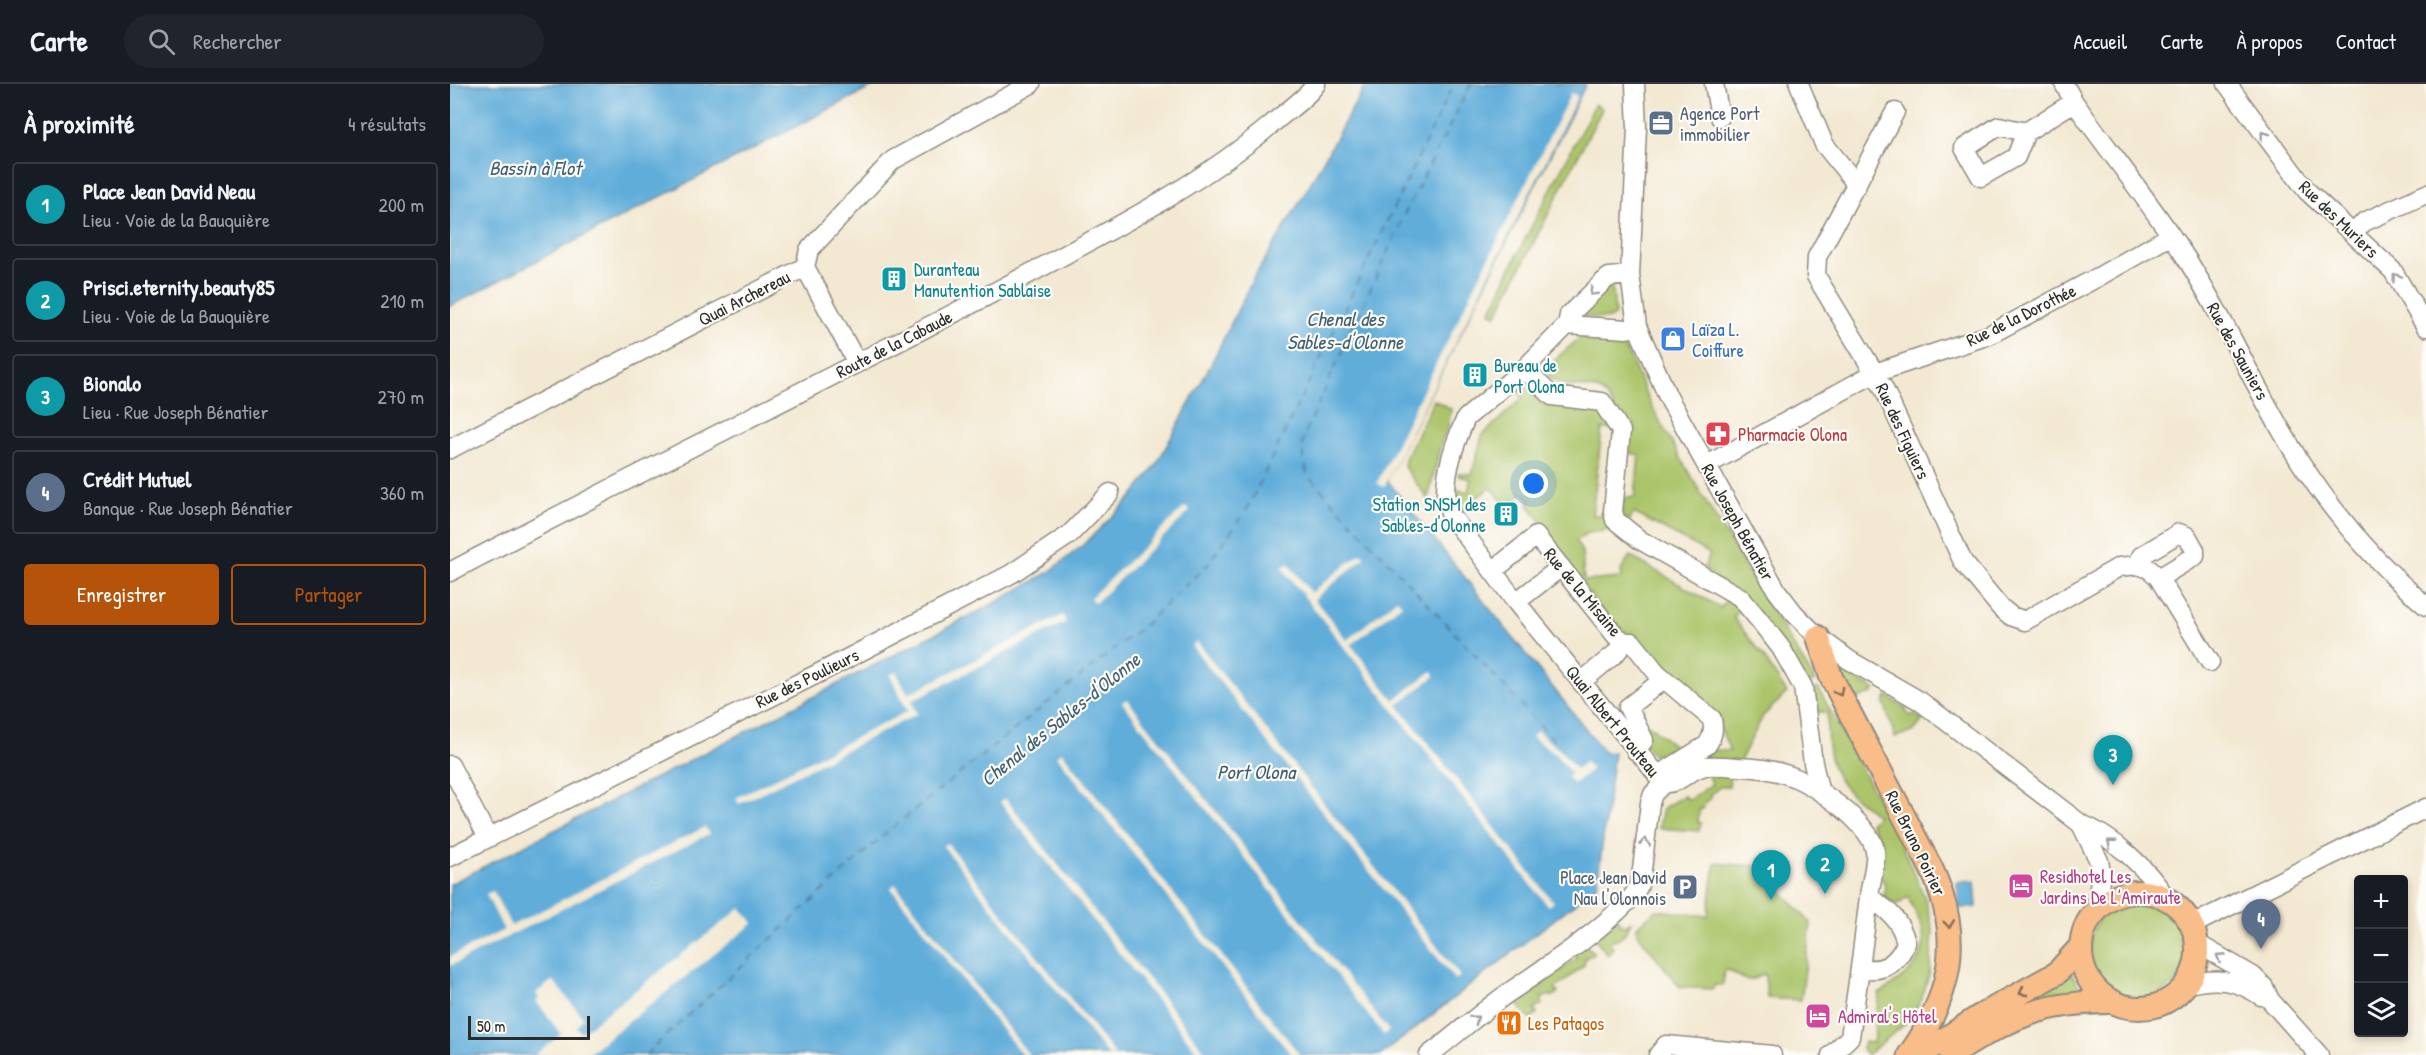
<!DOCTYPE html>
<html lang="fr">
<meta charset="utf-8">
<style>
:root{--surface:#171b24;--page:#20242c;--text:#f1f3f6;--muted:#9ea1a6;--line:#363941;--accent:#b45309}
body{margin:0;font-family:"Patrick Hand",sans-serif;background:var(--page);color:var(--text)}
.controls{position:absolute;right:18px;bottom:18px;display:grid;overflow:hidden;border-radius:6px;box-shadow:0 3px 9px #0003}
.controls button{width:54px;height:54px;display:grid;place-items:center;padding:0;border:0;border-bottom:2px solid var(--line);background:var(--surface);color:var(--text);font:30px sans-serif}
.scale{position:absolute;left:18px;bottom:15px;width:122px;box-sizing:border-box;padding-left:6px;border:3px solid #2b2b2b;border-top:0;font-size:16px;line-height:21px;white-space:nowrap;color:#2b2b2b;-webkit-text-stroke:4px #fdfcf7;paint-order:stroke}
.you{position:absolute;left:1084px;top:400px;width:21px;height:21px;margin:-15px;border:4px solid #fff;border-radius:50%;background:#1a73e8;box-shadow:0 0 0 9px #1a73e833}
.badge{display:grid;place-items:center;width:39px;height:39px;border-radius:50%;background:var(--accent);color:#fff;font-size:20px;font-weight:700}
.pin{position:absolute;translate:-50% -50px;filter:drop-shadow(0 2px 3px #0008)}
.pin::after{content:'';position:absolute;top:32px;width:21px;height:18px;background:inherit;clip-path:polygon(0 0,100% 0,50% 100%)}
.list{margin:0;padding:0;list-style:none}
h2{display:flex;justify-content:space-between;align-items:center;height:78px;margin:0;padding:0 24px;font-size:26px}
h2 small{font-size:20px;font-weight:400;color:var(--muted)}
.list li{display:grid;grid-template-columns:39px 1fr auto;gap:18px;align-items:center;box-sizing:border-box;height:84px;margin:0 12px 12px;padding:0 12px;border:2px solid var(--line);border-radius:6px}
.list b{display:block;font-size:22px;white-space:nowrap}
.list p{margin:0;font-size:20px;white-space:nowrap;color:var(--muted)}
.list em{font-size:20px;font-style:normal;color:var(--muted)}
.actions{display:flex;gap:12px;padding:18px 24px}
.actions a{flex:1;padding:14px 0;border:2px solid var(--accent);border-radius:6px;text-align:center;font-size:21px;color:var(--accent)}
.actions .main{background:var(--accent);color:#fff}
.icon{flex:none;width:33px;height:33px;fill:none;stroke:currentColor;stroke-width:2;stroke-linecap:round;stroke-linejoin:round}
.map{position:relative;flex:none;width:1976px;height:971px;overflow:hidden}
header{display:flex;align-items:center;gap:36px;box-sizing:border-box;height:84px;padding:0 30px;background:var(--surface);border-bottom:2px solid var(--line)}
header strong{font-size:28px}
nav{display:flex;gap:33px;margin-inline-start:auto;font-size:21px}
.search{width:420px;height:54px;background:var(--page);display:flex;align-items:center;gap:15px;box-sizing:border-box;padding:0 21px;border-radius:33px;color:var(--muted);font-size:22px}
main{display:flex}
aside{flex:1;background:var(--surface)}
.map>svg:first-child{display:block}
</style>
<header>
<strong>Carte</strong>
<div class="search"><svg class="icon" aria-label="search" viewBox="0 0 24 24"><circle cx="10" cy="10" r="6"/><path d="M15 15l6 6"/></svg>Rechercher</div>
<nav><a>Accueil</a><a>Carte</a><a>À propos</a><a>Contact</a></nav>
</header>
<main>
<aside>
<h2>À proximité<small>4 résultats</small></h2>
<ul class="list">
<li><span class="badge" style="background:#0f9aa8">1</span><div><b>Place Jean David Neau</b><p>Lieu · Voie de la Bauquière</p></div><em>200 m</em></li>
<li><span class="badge" style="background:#0f9aa8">2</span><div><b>Prisci.eternity.beauty85</b><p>Lieu · Voie de la Bauquière</p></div><em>210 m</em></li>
<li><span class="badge" style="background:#0f9aa8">3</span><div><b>Bionalo</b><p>Lieu · Rue Joseph Bénatier</p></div><em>270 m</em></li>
<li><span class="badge" style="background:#5c6f8a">4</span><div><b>Crédit Mutuel</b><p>Banque · Rue Joseph Bénatier</p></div><em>360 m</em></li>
</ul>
<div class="actions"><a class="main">Enregistrer</a><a>Partager</a></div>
</aside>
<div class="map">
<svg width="1976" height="971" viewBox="0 0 1976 971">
<rect width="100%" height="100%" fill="#fdfcf7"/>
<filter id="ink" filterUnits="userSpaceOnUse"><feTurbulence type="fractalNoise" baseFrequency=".0167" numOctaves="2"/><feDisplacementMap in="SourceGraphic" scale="12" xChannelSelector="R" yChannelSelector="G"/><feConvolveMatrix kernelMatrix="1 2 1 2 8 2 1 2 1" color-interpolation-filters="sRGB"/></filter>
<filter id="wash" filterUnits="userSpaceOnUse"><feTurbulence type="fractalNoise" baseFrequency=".008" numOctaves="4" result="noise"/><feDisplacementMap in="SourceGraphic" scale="24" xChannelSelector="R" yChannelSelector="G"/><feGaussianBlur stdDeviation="1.35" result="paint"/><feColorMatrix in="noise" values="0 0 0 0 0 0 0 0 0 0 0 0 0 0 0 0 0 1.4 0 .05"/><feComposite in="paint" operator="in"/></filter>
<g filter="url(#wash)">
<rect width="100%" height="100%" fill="#f3e8d1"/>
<path fill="#acc56a" stroke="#6c784a" stroke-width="1.5" d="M1145,20L1152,25L1046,232L1040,228L1070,165Z
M1159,202L1163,207L1165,231L1159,235L1128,232Z
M1131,253L1168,257C1179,264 1193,306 1201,321C1252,415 1309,505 1365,597L1359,600L1254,483L1260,470L1184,429L1179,437L1172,433L1173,414L1185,413L1189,371L1177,368C1172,352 1168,328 1158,314C1142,295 1113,310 1098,291L1099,283L1102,285L1107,279L1104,276Z
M1074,301L1093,320L1149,326L1165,345H1152L1142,431H1153L1162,446L1137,449L1126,457L1132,468L1134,497L1172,494L1171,487L1180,472L1271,524L1278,513L1292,524L1283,533L1313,572L1337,609L1313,632L1289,679L1247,678L1262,666L1280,667L1265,631L1169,549L1096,452L1099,447L1078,421L1081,418L1073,409L1056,422L1041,403L1011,426L1007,421L1004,405L1018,408L1021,395L1009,392L1008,389L1022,390L1032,352L1073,313L1065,305L1067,302Z
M984,316L1001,325L998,344L991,359L978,415L954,383L955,375Z
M1395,589L1425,605L1422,610L1401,617L1389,595Z
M1366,604L1369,605L1448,753L1475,814L1483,846L1480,888L1471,917L1455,940L1417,971L1412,965L1414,958L1423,959L1429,910C1451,895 1478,880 1473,848C1472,837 1462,824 1458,813L1447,821L1434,813L1435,801L1429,790L1431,757L1420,739L1427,732C1419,724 1410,718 1402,711C1376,688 1377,660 1377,628H1363L1362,610Z
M1437,612L1457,625L1455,627L1461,632L1464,630L1473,636L1463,648L1445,653L1434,618Z
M1175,627L1189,633L1234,670L1215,686L1171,631Z
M1280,686L1279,703H1270L1259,711L1261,714L1254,719L1253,725L1249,726L1248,738L1251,739L1249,747L1209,744L1213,724L1234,712L1239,716L1262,700L1255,687Z
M1265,779L1307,782L1361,839L1351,916L1317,914L1315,891L1313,890C1294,902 1294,893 1277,886L1274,888L1273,901H1264L1263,905L1230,903L1187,849V842L1207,826L1258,832Z
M1640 865a49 49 0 1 1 98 0a49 49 0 1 1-98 0Z
M1168,836L1173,842L1183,837L1178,842L1177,847L1169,854L1160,857V860L1163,864L1158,871L1144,853Z
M1135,860L1144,869L1135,874L1134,881L1105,905L1108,908L1102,913L1100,911L1092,914V920L1084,926L1087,930L1080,935L1063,914L1067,911L1072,916L1092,901L1088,896L1097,889L1101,894L1127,874L1124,868Z
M1622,889L1634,912L1581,923L1576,912Z"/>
<path fill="#61adda" stroke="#466c82" stroke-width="1.5" d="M0,0H428L0,222Z
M916,0H1136L937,396L1155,669L1164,668L1147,802L931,971H0V800L543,520L598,489L632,462L682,413L705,383L761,280L803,195L851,116Z
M1525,797L1527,823L1509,824L1507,798Z"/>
<path fill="#f3e8d1" d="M1121,9L1128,12L934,403L927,399Z
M735,423L740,427L645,519L640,514Z
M911,469L915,473L864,515L897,556L947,515L952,520L901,561L944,616L982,587L984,589L985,592L948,621L1103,818L1098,822L832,484L838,479L861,509Z
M613,531L616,538L461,617L467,630L289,720L286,714L458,627L440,591L446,588L458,610Z
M747,558L1010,892L1005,896L742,562Z
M677,615L939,947L934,951L672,618Z
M1087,647L1111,667L1126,685L1135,678L1142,685L1123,700L1117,693L1121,689L1106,671L1082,653Z
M612,668L850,971H842L607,672Z
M555,714L758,971H750L550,718Z
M255,743L259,750L0,882V873L54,846L36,810L43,807L61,842Z
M497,759L665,971H658L493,762Z
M445,800L579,971H572L441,804Z
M291,824L304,839L136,971H85L111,950L86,917L89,915L86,909L103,896L133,934L126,943L131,949Z"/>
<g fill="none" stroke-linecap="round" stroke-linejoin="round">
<path stroke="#415f71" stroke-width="1.5" stroke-dasharray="8 6" stroke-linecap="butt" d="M1021,0L955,129L856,347L852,361L857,390L1103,655L1104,661
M195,971L436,749L693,542L757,481L797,425L1004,0"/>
</g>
</g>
<g filter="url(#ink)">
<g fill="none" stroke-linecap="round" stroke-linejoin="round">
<g stroke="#8f8a7e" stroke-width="21">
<path id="minor" d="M1185,0L1187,44L1180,191L1187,242L1218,313L1327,507L1344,529L1368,553L1399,576L1470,617L1631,740C1662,752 1698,785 1716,814
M1264,0L1270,33
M1349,0L1374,60L1407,101
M1614,0L1624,18C1662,71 1703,122 1738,177C1779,242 1809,314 1851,379C1886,433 1927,480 1976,522
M1777,0L1857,107L1943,187L1976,243
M1445,28L1367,173L1366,192L1433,303L1513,478L1550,523L1561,532L1575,537L1669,483L1688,481L1699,485L1708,493L1760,578
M1576,48L1549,42L1514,64L1531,93L1566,73L1576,48L1624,18
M1903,150L1914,138L1976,110
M355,183L407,279
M1180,191L1159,193L1152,199L1119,231L1117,241L1074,285L1016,334C1004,360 987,406 1002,433L1066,518L1214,699
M1117,241L1177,245L1187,242
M1074,285L1102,312L1152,318L1171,347L1163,427L1165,436L1190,456L1290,513L1310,537L1331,564L1353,603L1363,679L1369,705
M0,365L355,183L359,166L443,76L581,0
M1257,381L1425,289L1539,251L1648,193L1720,152
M1688,481L1691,472L1729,449L1737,452L1745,466V472L1709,494
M1044,486L1086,452L1166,552L1175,558H1182L1207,589L1262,635C1264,646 1263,652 1257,661L1207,692
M0,488C191,387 384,293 575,192C661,146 747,103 822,40C836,27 855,16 866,0
M1066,518L1111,483
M1131,598L1165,570L1175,558
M1186,667L1194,656L1178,623L1214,595
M0,681L38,754
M1214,699C1230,701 1240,684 1256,682C1266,681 1277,682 1288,683C1336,684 1359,697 1396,727C1407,737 1423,752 1425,767C1427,778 1420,801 1419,813C1438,826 1451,836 1456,859C1447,880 1433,889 1410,884L1400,953L1381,971
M1631,740L1649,777L1651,789L1646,825
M0,773L373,587L561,490L619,451L660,409
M1742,841L1976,724
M1748,860L1803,892L1814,903L1820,916L1869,971
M1410,884L1419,813
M1736,901C1765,893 1786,895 1811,912
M979,971C1006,951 1031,928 1058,909C1100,880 1146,851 1181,814C1187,808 1189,801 1191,794L1200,719L1203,710L1214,699
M1208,971L1216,961L1322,971"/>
</g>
<g stroke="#8f8a7e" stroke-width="26">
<path id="major" d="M1368,553L1381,593L1481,784C1513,852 1503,910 1459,971
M1631 866a58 58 0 1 1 116 0a58 58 0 1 1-116 0Z
M1470,971L1530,932L1607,889L1631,862
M1501,971C1560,934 1593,917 1664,918"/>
</g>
<use href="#minor" stroke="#fff" stroke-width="18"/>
<use href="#major" stroke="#f8bd89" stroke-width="22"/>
</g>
<defs><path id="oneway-chevron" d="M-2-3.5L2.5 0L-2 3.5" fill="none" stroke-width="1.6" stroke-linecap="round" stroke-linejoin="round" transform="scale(1.5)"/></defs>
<g stroke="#a0a0a0">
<use href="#oneway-chevron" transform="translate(1814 51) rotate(-127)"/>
<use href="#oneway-chevron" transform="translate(1946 193) rotate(-124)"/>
<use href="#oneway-chevron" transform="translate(1143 208) rotate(135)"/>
<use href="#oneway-chevron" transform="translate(1195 758) rotate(-83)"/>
<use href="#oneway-chevron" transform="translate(1661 759) rotate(-141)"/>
<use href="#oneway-chevron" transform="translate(1770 873) rotate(-147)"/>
<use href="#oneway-chevron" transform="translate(1025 935) rotate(-38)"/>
</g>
<g stroke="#876d55">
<use href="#oneway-chevron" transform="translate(1389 608) rotate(62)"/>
<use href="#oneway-chevron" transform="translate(1499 840) rotate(83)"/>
<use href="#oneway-chevron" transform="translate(1573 908) rotate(152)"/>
</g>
</g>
<defs>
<g id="office-square" transform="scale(1.35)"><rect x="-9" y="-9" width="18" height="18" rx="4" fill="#5c6f8a" stroke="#fdfcf7"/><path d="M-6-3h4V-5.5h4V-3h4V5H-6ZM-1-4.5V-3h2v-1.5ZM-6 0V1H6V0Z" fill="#fff"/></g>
<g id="building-square" transform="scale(1.35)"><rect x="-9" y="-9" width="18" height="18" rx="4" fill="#0f9aa8" stroke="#fdfcf7"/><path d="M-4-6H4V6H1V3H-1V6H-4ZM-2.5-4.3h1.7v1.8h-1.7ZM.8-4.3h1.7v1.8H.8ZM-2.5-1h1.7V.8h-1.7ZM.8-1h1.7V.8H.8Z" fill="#fff"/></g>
<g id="shop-square" transform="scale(1.35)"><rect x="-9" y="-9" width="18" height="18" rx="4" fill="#3f7fe0" stroke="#fdfcf7"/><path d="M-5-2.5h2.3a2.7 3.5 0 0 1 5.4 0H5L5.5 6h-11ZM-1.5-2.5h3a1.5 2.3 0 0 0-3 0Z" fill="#fff"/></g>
<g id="pharmacy-square" transform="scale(1.35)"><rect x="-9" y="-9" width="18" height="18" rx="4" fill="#e0444e" stroke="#fdfcf7"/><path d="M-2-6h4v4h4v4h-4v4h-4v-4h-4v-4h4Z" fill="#fff"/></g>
<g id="hotel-square" transform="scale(1.35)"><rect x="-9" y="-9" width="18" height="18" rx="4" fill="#d1479c" stroke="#fdfcf7"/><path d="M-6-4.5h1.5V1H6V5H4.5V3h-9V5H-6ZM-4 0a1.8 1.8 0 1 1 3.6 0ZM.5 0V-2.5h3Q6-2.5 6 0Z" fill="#fff"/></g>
<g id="parking-square" transform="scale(1.35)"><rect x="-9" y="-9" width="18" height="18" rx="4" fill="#5c6f8a" stroke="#fdfcf7"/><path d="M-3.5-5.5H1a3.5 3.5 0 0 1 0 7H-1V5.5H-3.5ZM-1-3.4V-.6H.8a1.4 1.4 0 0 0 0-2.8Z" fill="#fff"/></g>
<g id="restaurant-square" transform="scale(1.35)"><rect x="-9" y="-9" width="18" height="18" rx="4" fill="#e8710a" stroke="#fdfcf7"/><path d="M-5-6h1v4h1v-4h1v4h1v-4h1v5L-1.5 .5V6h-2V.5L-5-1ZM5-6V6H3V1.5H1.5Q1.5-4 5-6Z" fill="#fff"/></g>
</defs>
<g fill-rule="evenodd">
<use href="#office-square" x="1211" y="39"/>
<use href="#building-square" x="444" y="195"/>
<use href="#shop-square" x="1223" y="255"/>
<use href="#building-square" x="1025" y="291"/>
<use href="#pharmacy-square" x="1268" y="350"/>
<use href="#building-square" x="1056" y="430"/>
<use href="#hotel-square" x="1571" y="802"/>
<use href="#parking-square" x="1235" y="803"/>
<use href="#hotel-square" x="1368" y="932"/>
<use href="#restaurant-square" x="1059" y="939"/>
</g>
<g text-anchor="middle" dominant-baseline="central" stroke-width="4.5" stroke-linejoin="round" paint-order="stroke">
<g font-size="18" fill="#4e5e75" stroke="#fdfcf7" text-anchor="start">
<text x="1230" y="29">Agence Port<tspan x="1230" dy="21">immobilier</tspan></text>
<text x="1216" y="793" text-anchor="end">Place Jean David<tspan x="1216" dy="21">Nau l'Olonnois</tspan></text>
</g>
<g font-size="18" fill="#2b2b2b" stroke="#fdfcf7">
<text transform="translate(1889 135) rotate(44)">Rue des Muriers</text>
<text transform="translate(294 214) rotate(-27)">Quai Archereau</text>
<text transform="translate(1571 231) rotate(-26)">Rue de la Dorothée</text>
<text transform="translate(444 260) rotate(-27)">Route de la Cabaude</text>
<text transform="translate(1788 267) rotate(61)">Rue des Sauniers</text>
<text transform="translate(1453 347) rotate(65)">Rue des Figuiers</text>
<text transform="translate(1288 438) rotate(61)">Rue Joseph Bénatier</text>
<text transform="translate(1133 508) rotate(50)">Rue de la Misaine</text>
<text transform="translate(357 594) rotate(-26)">Rue des Poulieurs</text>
<text transform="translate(1163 637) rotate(51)">Quai Albert Prouteau</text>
<text transform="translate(1466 759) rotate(64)">Rue Bruno Poirier</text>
</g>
<g font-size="18" fill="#0d838f" stroke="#fdfcf7" text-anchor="start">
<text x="464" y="185">Duranteau<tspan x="464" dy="21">Manutention Sablaise</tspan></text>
<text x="1044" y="281">Bureau de<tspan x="1044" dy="21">Port Olona</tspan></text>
<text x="1036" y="420" text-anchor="end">Station SNSM des<tspan x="1036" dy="21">Sables-d'Olonne</tspan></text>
</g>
<g font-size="18" fill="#366cbe" stroke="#fdfcf7" text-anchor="start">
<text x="1242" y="245">Laïza L.<tspan x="1242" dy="21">Coiffure</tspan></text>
</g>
<g font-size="18" fill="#be3a42" stroke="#fdfcf7" text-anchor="start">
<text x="1288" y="350">Pharmacie Olona</text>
</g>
<g font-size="18" fill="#b23c85" stroke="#fdfcf7" text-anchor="start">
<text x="1590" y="792">Residhotel Les<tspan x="1590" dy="21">Jardins De L’Amiraute</tspan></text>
<text x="1388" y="932">Admiral's Hôtel</text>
</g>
<g font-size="18" fill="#c56008" stroke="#fdfcf7" text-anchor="start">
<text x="1078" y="939">Les Patagos</text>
</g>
<g font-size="20" font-style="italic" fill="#415f71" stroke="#fdfcf7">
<text x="85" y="83">Bassin à Flot</text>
<text x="895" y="234">Chenal des<tspan x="895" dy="23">Sables-d'Olonne</tspan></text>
<text transform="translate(610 635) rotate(-39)">Chenal des Sables-d'Olonne</text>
<text x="806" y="687">Port Olona</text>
</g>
</g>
</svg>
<div class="controls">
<button>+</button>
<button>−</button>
<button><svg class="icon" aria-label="layers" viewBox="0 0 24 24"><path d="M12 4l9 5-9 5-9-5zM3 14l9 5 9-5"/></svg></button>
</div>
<div class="scale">50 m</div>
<div class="you"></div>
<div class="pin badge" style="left:1321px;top:816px;background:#0f9aa8">1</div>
<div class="pin badge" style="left:1375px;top:810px;background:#0f9aa8">2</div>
<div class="pin badge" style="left:1663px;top:701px;background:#0f9aa8">3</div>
<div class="pin badge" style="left:1811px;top:865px;background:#5c6f8a">4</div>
</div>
</main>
